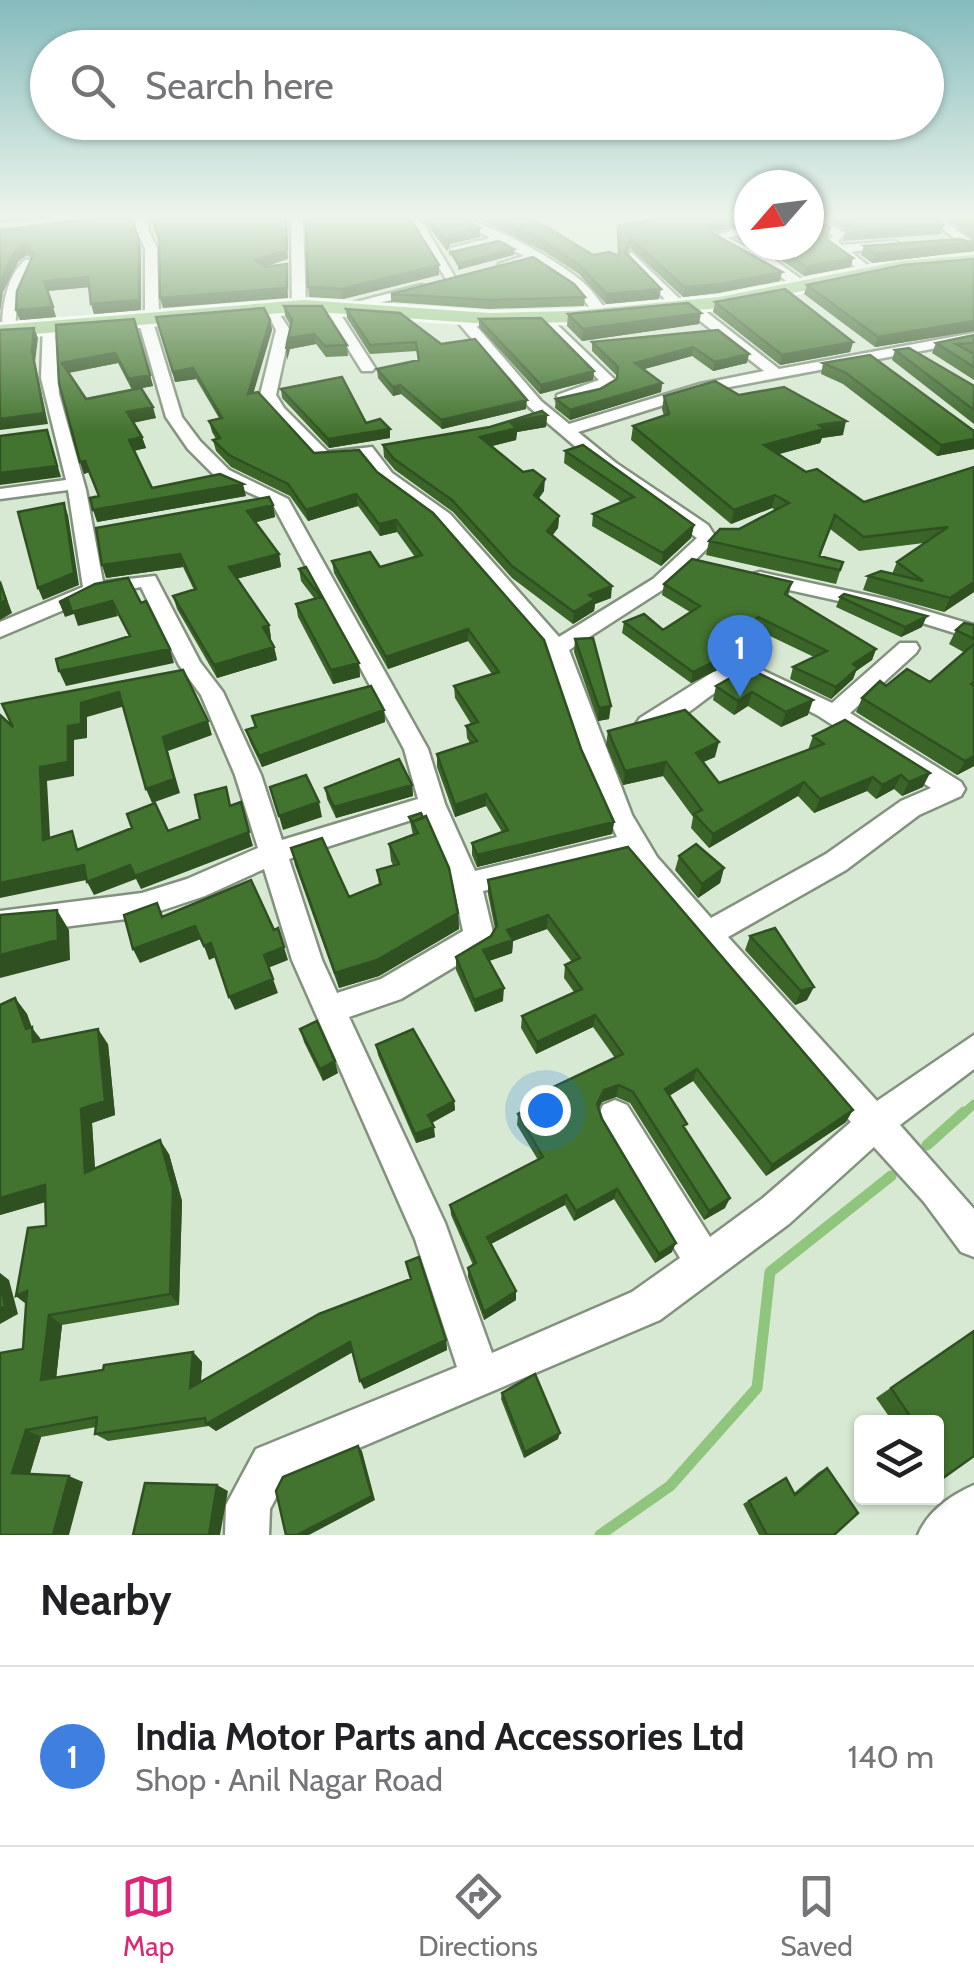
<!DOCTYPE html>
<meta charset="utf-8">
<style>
:root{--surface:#fff;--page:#f2f2f2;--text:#202124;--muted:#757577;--line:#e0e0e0;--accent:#db2777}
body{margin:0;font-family:Cabin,sans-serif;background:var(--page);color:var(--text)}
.controls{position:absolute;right:30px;bottom:30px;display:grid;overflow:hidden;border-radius:10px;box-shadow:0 2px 8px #0004}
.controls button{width:90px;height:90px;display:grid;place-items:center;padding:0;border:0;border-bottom:2px solid var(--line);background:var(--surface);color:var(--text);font:50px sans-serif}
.compass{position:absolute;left:734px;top:170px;width:90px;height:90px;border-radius:50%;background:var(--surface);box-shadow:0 2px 8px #0004;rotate:242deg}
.you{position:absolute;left:545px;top:1110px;width:35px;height:35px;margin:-25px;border:8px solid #fff;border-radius:50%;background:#1a73e8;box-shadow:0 0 0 15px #1a73e833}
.badge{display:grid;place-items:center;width:65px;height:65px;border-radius:50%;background:var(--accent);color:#fff;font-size:32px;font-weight:700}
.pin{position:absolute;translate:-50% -82px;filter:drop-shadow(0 2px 5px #0008)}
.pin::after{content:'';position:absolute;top:52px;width:35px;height:30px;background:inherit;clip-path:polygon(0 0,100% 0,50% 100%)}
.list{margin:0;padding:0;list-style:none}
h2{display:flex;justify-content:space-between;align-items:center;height:130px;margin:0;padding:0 40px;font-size:42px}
h2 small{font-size:32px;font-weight:400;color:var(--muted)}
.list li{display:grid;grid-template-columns:65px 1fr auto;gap:30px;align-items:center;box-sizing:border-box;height:180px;padding:0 40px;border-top:2px solid var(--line)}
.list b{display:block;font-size:38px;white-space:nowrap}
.list p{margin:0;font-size:32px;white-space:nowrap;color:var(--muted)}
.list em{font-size:32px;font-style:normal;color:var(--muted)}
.icon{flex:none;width:55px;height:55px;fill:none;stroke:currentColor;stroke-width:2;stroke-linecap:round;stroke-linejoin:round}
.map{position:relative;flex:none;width:974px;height:1535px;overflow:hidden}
.search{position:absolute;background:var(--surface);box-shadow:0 2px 8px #0004;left:30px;right:30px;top:30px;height:110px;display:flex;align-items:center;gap:25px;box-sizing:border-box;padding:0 35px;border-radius:55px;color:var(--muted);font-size:38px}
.sheet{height:310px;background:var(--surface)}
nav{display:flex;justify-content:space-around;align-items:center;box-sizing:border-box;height:140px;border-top:2px solid var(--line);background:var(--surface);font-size:28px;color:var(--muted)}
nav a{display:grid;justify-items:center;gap:5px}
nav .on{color:var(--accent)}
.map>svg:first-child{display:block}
</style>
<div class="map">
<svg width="974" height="1535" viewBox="0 0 974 1535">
<rect width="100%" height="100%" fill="#d8e9d3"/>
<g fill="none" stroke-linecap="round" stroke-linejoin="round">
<path stroke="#90c57d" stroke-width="9" d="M962,1115L974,1104"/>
<path stroke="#90c57d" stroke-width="11" d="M927,1145L964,1112
M600,1535L670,1486L757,1388L770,1272L891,1176"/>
<g stroke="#83927e" stroke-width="5">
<path id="minor" d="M136,218H148V230L157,248L159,315L152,319L182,417L200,441L229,470L288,499L428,749L445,804L475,871L617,837L583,760L547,650L436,522L380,481L362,457L318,462L271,414L260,395L276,330L264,306H274L290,330L276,395L284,408L328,452L372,447L392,473L450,514L559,637L653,579L697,538L604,471L529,407L456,320V314H466L541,401L569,424L700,384L764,371L685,309L675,310L627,259L631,252L685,304L695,303L779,369L974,333V341L708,391L578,432L616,463L708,525L717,539L667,587L569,650L632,815L657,857L711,918L826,854L901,801L931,788L817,715L744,678C711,685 672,739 640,730L636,724L640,718L713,672L747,663L832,703L900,643H916L919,648L916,653L850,713L961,782L965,789L961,796L919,815L846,870L728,937L877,1101L974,1035V1069L900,1125L974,1209V1257L961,1252L924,1202L874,1147L789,1224L660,1320L286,1479L270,1509L269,1535H225L226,1505L256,1449L457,1367L415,1239L292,960L264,869L205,896L142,917L0,935V911L142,893L187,879L258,848L235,775L201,695L179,665L141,587L99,595L0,637V622L83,587L68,490L0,499V489L66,480L41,378L43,324L55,327L59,394L86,490L103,582L155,576L200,662L223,692L261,775L282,840L418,799L404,749L272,503L217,478L188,449L166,417L137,316L145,312V248L136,230ZM424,816L453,884L463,931L381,979L337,993L322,960L289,859ZM627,856L799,1065L851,1122L763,1198L710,1237L627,1105L615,1100L603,1105L598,1117L603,1129L680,1258L632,1292L492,1353L445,1223L349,1017L401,999L489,946L494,937L483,891Z
M291,218H303L306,308L299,312L292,308Z
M403,218H416L424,225L459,284H449L416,229Z
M454,218C484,218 565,264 587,286C594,293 601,303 607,311L595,314L576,290L533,261L499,270V264L524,256L499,243L451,254V248L490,238Z
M809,218H818L845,233L838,242L842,245L895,241L901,245L851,252L876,272L866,275L826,245L833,235L809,222Z
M928,218H941L974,243V253Z
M749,226V232L727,238L772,258L808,284V290H798L764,264L709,237Z
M27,259L33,263L17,300L15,331L3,334C0,312 7,272 27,259Z
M421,285L426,286V292L348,310L341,306Z
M324,304H334L375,368L372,371H362L322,307Z
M545,313L614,379V385L557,401V395L599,380L540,320V314Z
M760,572L889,600L974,625V639L884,611L753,582V574Z
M974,1485V1535H918C928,1511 951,1495 974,1485Z"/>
</g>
<g stroke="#fff" stroke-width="6">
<path id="major" d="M974,255V265L900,271L719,308L572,322L489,324L304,311L0,337V325L304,300L489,313L572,311L719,297L900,261Z"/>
</g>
<use href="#minor" fill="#fff" fill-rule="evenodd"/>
<use href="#major" fill="#9dcb8a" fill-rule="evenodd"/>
</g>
<path fill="#3a6428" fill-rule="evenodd" d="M415,218H462L480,237L450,244L447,251L423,220Z
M469,218H526L593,255L618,256V226L749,218V224L711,233L780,281L718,293L683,297L630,248L627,255L659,299L606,304L579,274L545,252L486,222Z
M826,218H936L944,225L941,234L843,241L846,230Z
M946,218H974V253V251L872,263L861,255L864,246L971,242L974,240Z
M749,227V244L738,239L740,230Z
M0,230L139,240L141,249V310L94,314L89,287L47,291L56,317L20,320L16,310L31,258L27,255L18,262L3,292L0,311Z
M827,239L851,267L804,276L774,255L752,245H809Z
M974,259V331L875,347L804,294L807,285Z
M439,275L343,299L309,297L308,287Z
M391,294L585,297L584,306L489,309L391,302Z
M715,302L853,342L850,352L780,365L713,312Z
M284,306L347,345L348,356L326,357L316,344L290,349L287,360L291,326L285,316Z
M346,309L400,313L526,409L442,429L401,394L393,396L378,378L377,369L418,360L417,351L370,354L347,318Z
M568,314L699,324L582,341L567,326Z
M156,317L270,320L272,330L253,392L314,453L359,450L581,749L614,822L612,834L477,867L472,855V843L502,832L486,806L455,817L437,767V754L470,743L467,738L466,726L471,724L455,698L454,686L492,674L468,641L388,669L334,573L332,561L380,567L415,557L397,532L380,536L358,506L308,521L290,496L231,467L216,451L213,440L216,439L212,432L209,421L219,418L196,379L175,382Z
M134,319L153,386L141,388L156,418L133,423L142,437L146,448L134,451L152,488L246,496L97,522L99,496L89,472L84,474L56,325ZM118,363L132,390L86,399L69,373Z
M479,319L594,371L593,380L540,394L479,327Z
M718,330L747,363L713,371L692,356L644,369L662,383L661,392L570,420L555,408L556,399L600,389L616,379L617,376L592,351V342Z
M974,335V380L932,353L936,343Z
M895,350L974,386V424L892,360Z
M823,363L974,431V449L937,456L843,384L821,374Z
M281,389L390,438L329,448L282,398Z
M739,395L843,435L822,438L820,443L778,454L806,472L864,502L974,467V592L944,612L863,590L868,576L892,574L897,562L924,543L859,551L830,529L820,557L843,562L836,584L706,555L709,541L739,529L775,510L772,508L731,524L631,440L633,426L664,416L662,409L664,396Z
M547,415L546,427L517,432L516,440L491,446L544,491L538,499L559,516L558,528L552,535L611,598L595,604L594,611L573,624L512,578L453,512L395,470L384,457L383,445L490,427Z
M565,451L694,525L691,538L661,566L592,526L593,514L621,502L564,463Z
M273,505L275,517L255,522L279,554L281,567L236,579L269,625L271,638L270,639L274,647L277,660L217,678L177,609L173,596L194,590L183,567L106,578Z
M306,567L359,663L360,677L333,684L298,617L296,604L314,598L301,581L299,569Z
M792,582L788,596L876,649L872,660L856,671L853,679L831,699L790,679L793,667L814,657L755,629L728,653L727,665L691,683L622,633L624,622L663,630L690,612L662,595L664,584Z
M840,597L922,627L901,637L836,607Z
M974,625V766L957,775L856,712L862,698L886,686L930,682L965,653L949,644L956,630Z
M575,639L609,719L598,721L574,652Z
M748,668L808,715L781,727L748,706L734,715L713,700L716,686Z
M384,710L385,722L262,767L250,742L246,730L255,728L252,716Z
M845,720L923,787L902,796L894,789L876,799L867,791L814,813L798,796L709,848L691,828L693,817L663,776L623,785L606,745L608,731L715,757L703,762L719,783L808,750L813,736Z
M412,785L413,796L336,818L327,799L325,788Z
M421,813L458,913L459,929L379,976L339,988L295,865L291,848L349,897L379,885L377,870L393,865L391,861L389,844L413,835L409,817Z
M628,847L846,1122L766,1176L693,1081L669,1096L725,1208L704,1220L630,1103L616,1097L602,1102L598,1108L602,1119L672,1252L655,1263L614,1199L574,1221L565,1205L491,1244L516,1300L484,1320L468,1277V1268L473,1265L451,1215L450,1205L538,1160L517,1125L518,1114L548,1096L549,1089L615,1058L593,1027L536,1054L521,1028L522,1016L574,992L564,978L565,965L572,962L547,929L513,941L512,953L489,961L503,1001L475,1012L456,970V957L491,936L495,929L488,894V880Z
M679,856L724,868L720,883L698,898L675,870Z
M775,928L807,1000L795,1005L745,950L750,936Z
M15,998L27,1014L32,1028L41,1040L108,1044L115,1115L92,1123L95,1168L169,1154L182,1201L179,1305L62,1325L56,1378L193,1352L202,1362L201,1382L319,1314L446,1340L447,1350L364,1389L353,1352L216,1431L209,1426L108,1441L95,1434L96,1427L41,1437L30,1474L83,1482L0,1535L23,1349L26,1304L16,1296L46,1226V1202L0,1215Z
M300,1029L338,1073L323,1081L304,1042Z
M376,1045L454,1101L455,1110L432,1123L435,1137L416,1143L378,1055Z
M974,1330L936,1422H893L876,1398Z
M502,1393L558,1439L524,1458L501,1399Z
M827,1468L834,1535H759L743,1504L786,1478L794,1493L819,1472Z"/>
<path fill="#2f5121" d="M0,218H57L0,223Z
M286,218L288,259L256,270L255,260Z
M737,218H749V224L708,233L709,225Z
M480,228V237L450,244L447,251V242L450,235Z
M139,240L141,249V310L94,314L91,304Z
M974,242V251L872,263L874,254Z
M24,246L27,255L18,262L3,292L0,311V281L14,253Z
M514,249V255L458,270V264Z
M853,258L851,267L804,276L806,267Z
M287,264L288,298L163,308L160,298Z
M439,265V275L343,299L342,289Z
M782,272L780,281L718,293L683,297L684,287Z
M88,277L91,287L47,291L44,281Z
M661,289L659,299L606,304L607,294Z
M53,307L56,317L20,320L16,310Z
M701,313L699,324L582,341L583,329Z
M270,320L272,330L250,405L248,394Z
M974,321V331L875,347L878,337Z
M34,328L38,338L35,362L48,424L0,430V419L32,351Z
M314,334L316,344L290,349L287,360L286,349L288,338Z
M853,342L850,352L780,365L782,355Z
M693,347L692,356L634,372L635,363Z
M115,353L118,363L66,373L62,363Z
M749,354L747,363L713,371L715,362Z
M193,368L196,379L175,382L173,372Z
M594,371L593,380L540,394L541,385Z
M150,375L153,386L132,390L129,379Z
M662,383L661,392L570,420V410Z
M400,385L401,394L393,396V387Z
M527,400L526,409L442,429L441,420Z
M153,407L156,418L130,423L127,412Z
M547,415L546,427L517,432L516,440L481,449L480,437L510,422Z
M846,421L843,435L822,438L820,443L761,459L764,445L819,425Z
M390,429V438L329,448L328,439Z
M47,430L61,477L0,485V473Z
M142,437L146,448L132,451L129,440Z
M974,439V449L937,456L941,445Z
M85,461L89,472L84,474L80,462Z
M545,479L544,491L533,507L534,495Z
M243,484L246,496L97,522L93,510Z
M356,494L358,506L308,521L306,510Z
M775,495L772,508L731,524L734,510Z
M64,503L68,515L79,585L43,600L38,588Z
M273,505L275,517L250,524L247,511Z
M559,516L558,528L547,543V531Z
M396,520L397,532L380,536L379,524Z
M694,525L691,538L661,566L663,553Z
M180,554L183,567L106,578L102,565Z
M279,554L281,567L232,580L229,567Z
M0,580L12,613L0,620Z
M974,582V592L944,612L950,598Z
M612,586L611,598L595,604L594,611L573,624L574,612L589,595Z
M68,600L112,601L118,616L78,626L74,614L65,617L59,602Z
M927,616L922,627L901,637L905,627Z
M758,617L755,629L726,656L729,654L727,665L691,683L693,672L723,649Z
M269,625L271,638L266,640L263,627Z
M468,629V641L388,669L386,657Z
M274,647L277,660L217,678L214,665Z
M170,649L174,663L66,686L59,671Z
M876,649L872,660L856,671L853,679L831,699L836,687L853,664Z
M359,663L360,677L333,684L331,670Z
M119,692L125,706L87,717V738L74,740V776L47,781L51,854L43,840L40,767L81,703Z
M752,692L748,706L734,715L738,701Z
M813,700L808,715L781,727L786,712Z
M611,706L609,719L598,721L599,708Z
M384,710L385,722L262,767L259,756Z
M208,721L212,735L168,751L180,793L152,803L146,789L163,737Z
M719,742L715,757L692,767L696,753Z
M974,756V766L957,775L965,761Z
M666,762L663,776L623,785L625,771Z
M930,773L923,787L902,796L909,782Z
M901,775L894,789L876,799L882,785Z
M873,777L867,791L814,813L820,799Z
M804,782L798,796L709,848L713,834Z
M412,785L413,796L336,818L334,807Z
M486,794V806L455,817V805Z
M319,802L322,817L283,830L279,816Z
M614,822L612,834L477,867V855Z
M249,832L253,846L141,889L136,879L94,895L87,882L130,865Z
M84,865L91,879L0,898V883Z
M724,868L720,883L698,898L702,884Z
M57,910L69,930L70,960L0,978V955Z
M458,913L459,929L379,976L339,988L335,973Z
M548,915L547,929L513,941L512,953L483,963V950L507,930Z
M195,926L201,939L140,963L133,949Z
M211,943L216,957L209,960L204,946Z
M284,947L288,960L268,968L264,955Z
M273,979L278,993L235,1010L229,997Z
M814,987L807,1000L795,1005L801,991Z
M504,988L503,1001L475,1012L474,1000Z
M15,998L27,1014L32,1028L44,1043L33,1042Z
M595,1015L593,1027L536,1054L537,1042Z
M98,1029L108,1044L115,1115L92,1123L96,1186L85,1173L81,1109Z
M335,1061L338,1073L323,1081L320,1069Z
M697,1069L693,1081L661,1101L665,1089Z
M619,1085L616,1097L602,1102L595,1116L597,1104L604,1090Z
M454,1101L455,1110L429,1124L428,1115Z
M853,1110L846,1122L766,1176L772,1165Z
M434,1127L435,1137L416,1143L415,1134Z
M160,1140L169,1154L182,1201L179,1305L170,1294Z
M45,1185L58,1198L0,1215V1198Z
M617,1189L614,1199L574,1221L576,1211Z
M566,1195L565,1205L487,1246V1237Z
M730,1198L725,1208L704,1220L709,1211Z
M676,1243L672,1252L655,1263L659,1254Z
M0,1273L9,1280L18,1314L0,1324Z
M27,1291L31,1307L16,1296Z
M516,1291V1300L484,1320V1312Z
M49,1315L62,1325L55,1389L41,1380Z
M446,1340L447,1350L364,1389L360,1381Z
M350,1342L354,1351L216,1431L206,1424Z
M193,1352L202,1362L200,1396L190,1388Z
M26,1430L41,1437L28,1479L12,1473Z
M560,1433L558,1439L524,1458L525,1452Z
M358,1446L362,1451L375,1500L309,1535H297Z
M69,1476L83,1482L69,1535H53Z
M217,1485L228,1491L220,1535H209Z"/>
<path fill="#43742f" stroke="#2f5121" stroke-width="2.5" d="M100,218H131L139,240V300L91,304L88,277L44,281L53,307L16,310L17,291L34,253L24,246L14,253L0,281V230Z
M152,218H286L287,250L255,260L265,267L287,264V288L160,298L159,239Z
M306,218H408L413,223L439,265L342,289L308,287Z
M427,218H462L480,228L450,235L447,242Z
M495,218H526L547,227L593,255L609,252L619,256L618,226L660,218H737L709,225V231L782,272L720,284L684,287L631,239L625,252L661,289L607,294L579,265L545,242Z
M809,218L830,227L826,239L853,258L806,267L774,245H809Z
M844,218H936L944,225L846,232L849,221Z
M959,218H974V229Z
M749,227V234L740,230Z
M960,239L971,242L974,240V242L874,254L864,246Z
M499,241L514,249L458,264L451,252Z
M533,257L574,284L585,297L489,300L391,294Z
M974,259V321L878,337L807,285L903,265Z
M785,289L853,342L782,355L715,302Z
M688,303L701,313L583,329L568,314Z
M284,306H322L347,345L325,346L314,334L288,338L286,349L292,320Z
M264,308L270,320L248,394L258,392L314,453L359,450L377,472L433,513L544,640L581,749L614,822L477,855L472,843L508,830L486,794L455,805L437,754L477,741L466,726L478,722L454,686L499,672L468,629L386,657L332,561L370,552L380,567L422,555L396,520L379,524L356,494L306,510L288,484L229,455L213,440L220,438L209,421L222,418L193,368L173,372L156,317Z
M346,309L400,313L441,344L475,339L527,400L441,420L400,385L393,387L377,369L419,360L416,342L370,345Z
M541,318L594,371L541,385L479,319Z
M134,319L150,375L129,379L115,353L62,363L86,399L141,388L153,407L127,412L142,437L129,440L152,488L220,474L243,484L93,510L90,498L99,496L85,461L80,462L59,383L56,325Z
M34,328L32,351L44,413L0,419V330Z
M718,330L749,354L715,362L693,347L635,363L662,383L570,410L556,399L600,389L617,379L618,367L592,342Z
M974,335V343L956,344L974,354V367L936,343Z
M909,348L974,386V410L895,350Z
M870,355L974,431V439L941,445L846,373L823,363Z
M342,377L366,423L380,419L390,429L328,439L281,389Z
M715,381L739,395L784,387L846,421L819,425L824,429L764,445L806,472L817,469L864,502L974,467V582L950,598L868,576L881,571L923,581L897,562L948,527L864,537L835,515L819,556L843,562L840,570L709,541L720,529H739L789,503L775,495L734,510L633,426L669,414L664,396Z
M542,411L547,415L510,422L517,428L480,437L523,472L533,470L545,479L534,495L559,516L547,531L612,586L589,595L595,599L574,612L512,566L452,500L394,459L383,445L490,427Z
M47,430L57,466L0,473V436Z
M583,445L694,525L663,553L593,514L634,497L565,451Z
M269,497L273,505L247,511L279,554L229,567L269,625L263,627L274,647L214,665L173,596L196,589L180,554L102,565L96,528Z
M64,503L74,573L38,588L18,512Z
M692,559L792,582L785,594L876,649L853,664L858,668L836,687L793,667L827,651L758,617L723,649L729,654L693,672L624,622L644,614L663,630L700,606L664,584Z
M306,567L359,663L331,670L296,604L321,597L299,569Z
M128,578L141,603L146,601L170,649L59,671L56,659L130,636L112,601L72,612L68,600L59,602L95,584Z
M0,582L6,600L0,603Z
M844,594L927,616L905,627L840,597Z
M964,623L974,625V639L956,630Z
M593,638L611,706L599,708L575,639Z
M974,644V682L971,684L974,686V756L965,761L862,698L880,681L886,686L907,669L930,682Z
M748,668L813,700L786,712L752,692L738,701L716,686Z
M183,670L208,721L163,737L174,779L146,789L119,692L81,703V724L68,726V762L40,767L43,840L72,831L77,850L132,828L127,814L155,803L168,831L200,819L195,795L226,787L230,806L241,802L249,832L135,876L130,865L87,882L84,865L0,883V715L13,727L2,704Z
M371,686L384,710L259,756L246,730L256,727L252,716Z
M685,710L719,742L696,753L719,783L824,744L813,736L845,720L930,773L909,782L901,775L882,785L873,777L820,799L804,782L713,834L694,814L702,810L666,762L625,771L608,731Z
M399,759L412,785L334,807L325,788Z
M306,775L319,802L279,816L270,787Z
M421,813L423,818L412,822L415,827L409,817Z
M426,816L449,868L458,913L377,960L335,973L291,848L322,838L349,897L381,884L377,870L399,864L389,844L418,833L412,822Z
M696,844L724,868L702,884L679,856Z
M628,847L853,1110L772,1165L697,1069L665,1089L687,1124L683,1126L730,1198L709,1211L633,1092L619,1085L604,1090L597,1104L602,1119L676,1243L659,1254L617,1189L576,1211L566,1195L487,1237L516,1291L484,1312L468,1268L476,1263L450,1205L543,1157L518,1114L552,1094L549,1089L623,1054L595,1015L537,1042L522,1016L582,989L565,965L580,958L548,915L507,930L513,940L483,950L504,988L474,1000L456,957L491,936L497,926L488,880Z
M251,880L274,930L278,928L284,947L264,955L273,979L229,997L211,943L204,946L195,926L133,949L124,915L157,903L162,917Z
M57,910L58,940L0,955V915Z
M775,928L814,987L801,991L750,936Z
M15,998L26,1029L32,1027L33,1042L98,1029L105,1101L81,1109L85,1173L160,1140L173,1188L170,1294L49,1315L41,1380L103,1370L104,1365L193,1352L190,1388L319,1314L411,1279L406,1262L419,1257L446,1340L360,1381L350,1342L206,1424L205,1418L95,1434L97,1417L26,1430L12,1473L69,1476L53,1535H0V1353L23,1349L27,1291L16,1296L28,1228L46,1226L45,1185L0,1198V1005Z
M317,1021L335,1061L320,1069L300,1029Z
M413,1029L454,1101L428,1115L434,1127L415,1134L376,1045Z
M0,1283L5,1306L0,1309Z
M974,1331V1456L936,1483V1422H914L891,1388Z
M535,1374L560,1433L525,1452L502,1393Z
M358,1446L372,1496L297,1535H286L276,1491L283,1477Z
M827,1468L858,1513L834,1535H767L749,1501L786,1478L795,1495Z
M145,1483L217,1485L209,1535H133Z"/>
<linearGradient id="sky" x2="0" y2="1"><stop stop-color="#85bbbd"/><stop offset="0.5" stop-color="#edf5eb"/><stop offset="1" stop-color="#edf5eb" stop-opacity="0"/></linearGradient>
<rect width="974" height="433" fill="url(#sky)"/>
</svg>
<div class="controls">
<button><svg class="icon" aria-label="layers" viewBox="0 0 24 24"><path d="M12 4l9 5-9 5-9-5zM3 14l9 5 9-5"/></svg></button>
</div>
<svg class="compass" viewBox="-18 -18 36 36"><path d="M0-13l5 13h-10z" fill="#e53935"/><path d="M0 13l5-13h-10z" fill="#757577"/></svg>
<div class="you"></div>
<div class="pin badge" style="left:740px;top:697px;background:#3f7fe0">1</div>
<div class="search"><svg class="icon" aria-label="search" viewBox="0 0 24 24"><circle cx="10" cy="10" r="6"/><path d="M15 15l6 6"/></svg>Search here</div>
</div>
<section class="sheet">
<h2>Nearby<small></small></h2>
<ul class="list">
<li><span class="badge" style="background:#3f7fe0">1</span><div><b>India Motor Parts and Accessories Ltd</b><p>Shop · Anil Nagar Road</p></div><em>140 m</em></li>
</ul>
</section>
<nav>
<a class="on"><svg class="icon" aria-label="map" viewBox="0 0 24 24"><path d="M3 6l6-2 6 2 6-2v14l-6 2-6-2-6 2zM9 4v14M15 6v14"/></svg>Map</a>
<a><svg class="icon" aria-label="directions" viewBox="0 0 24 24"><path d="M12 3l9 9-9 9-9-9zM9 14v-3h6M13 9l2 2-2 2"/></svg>Directions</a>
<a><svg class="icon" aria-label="saved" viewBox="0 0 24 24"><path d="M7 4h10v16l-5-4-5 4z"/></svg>Saved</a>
</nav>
